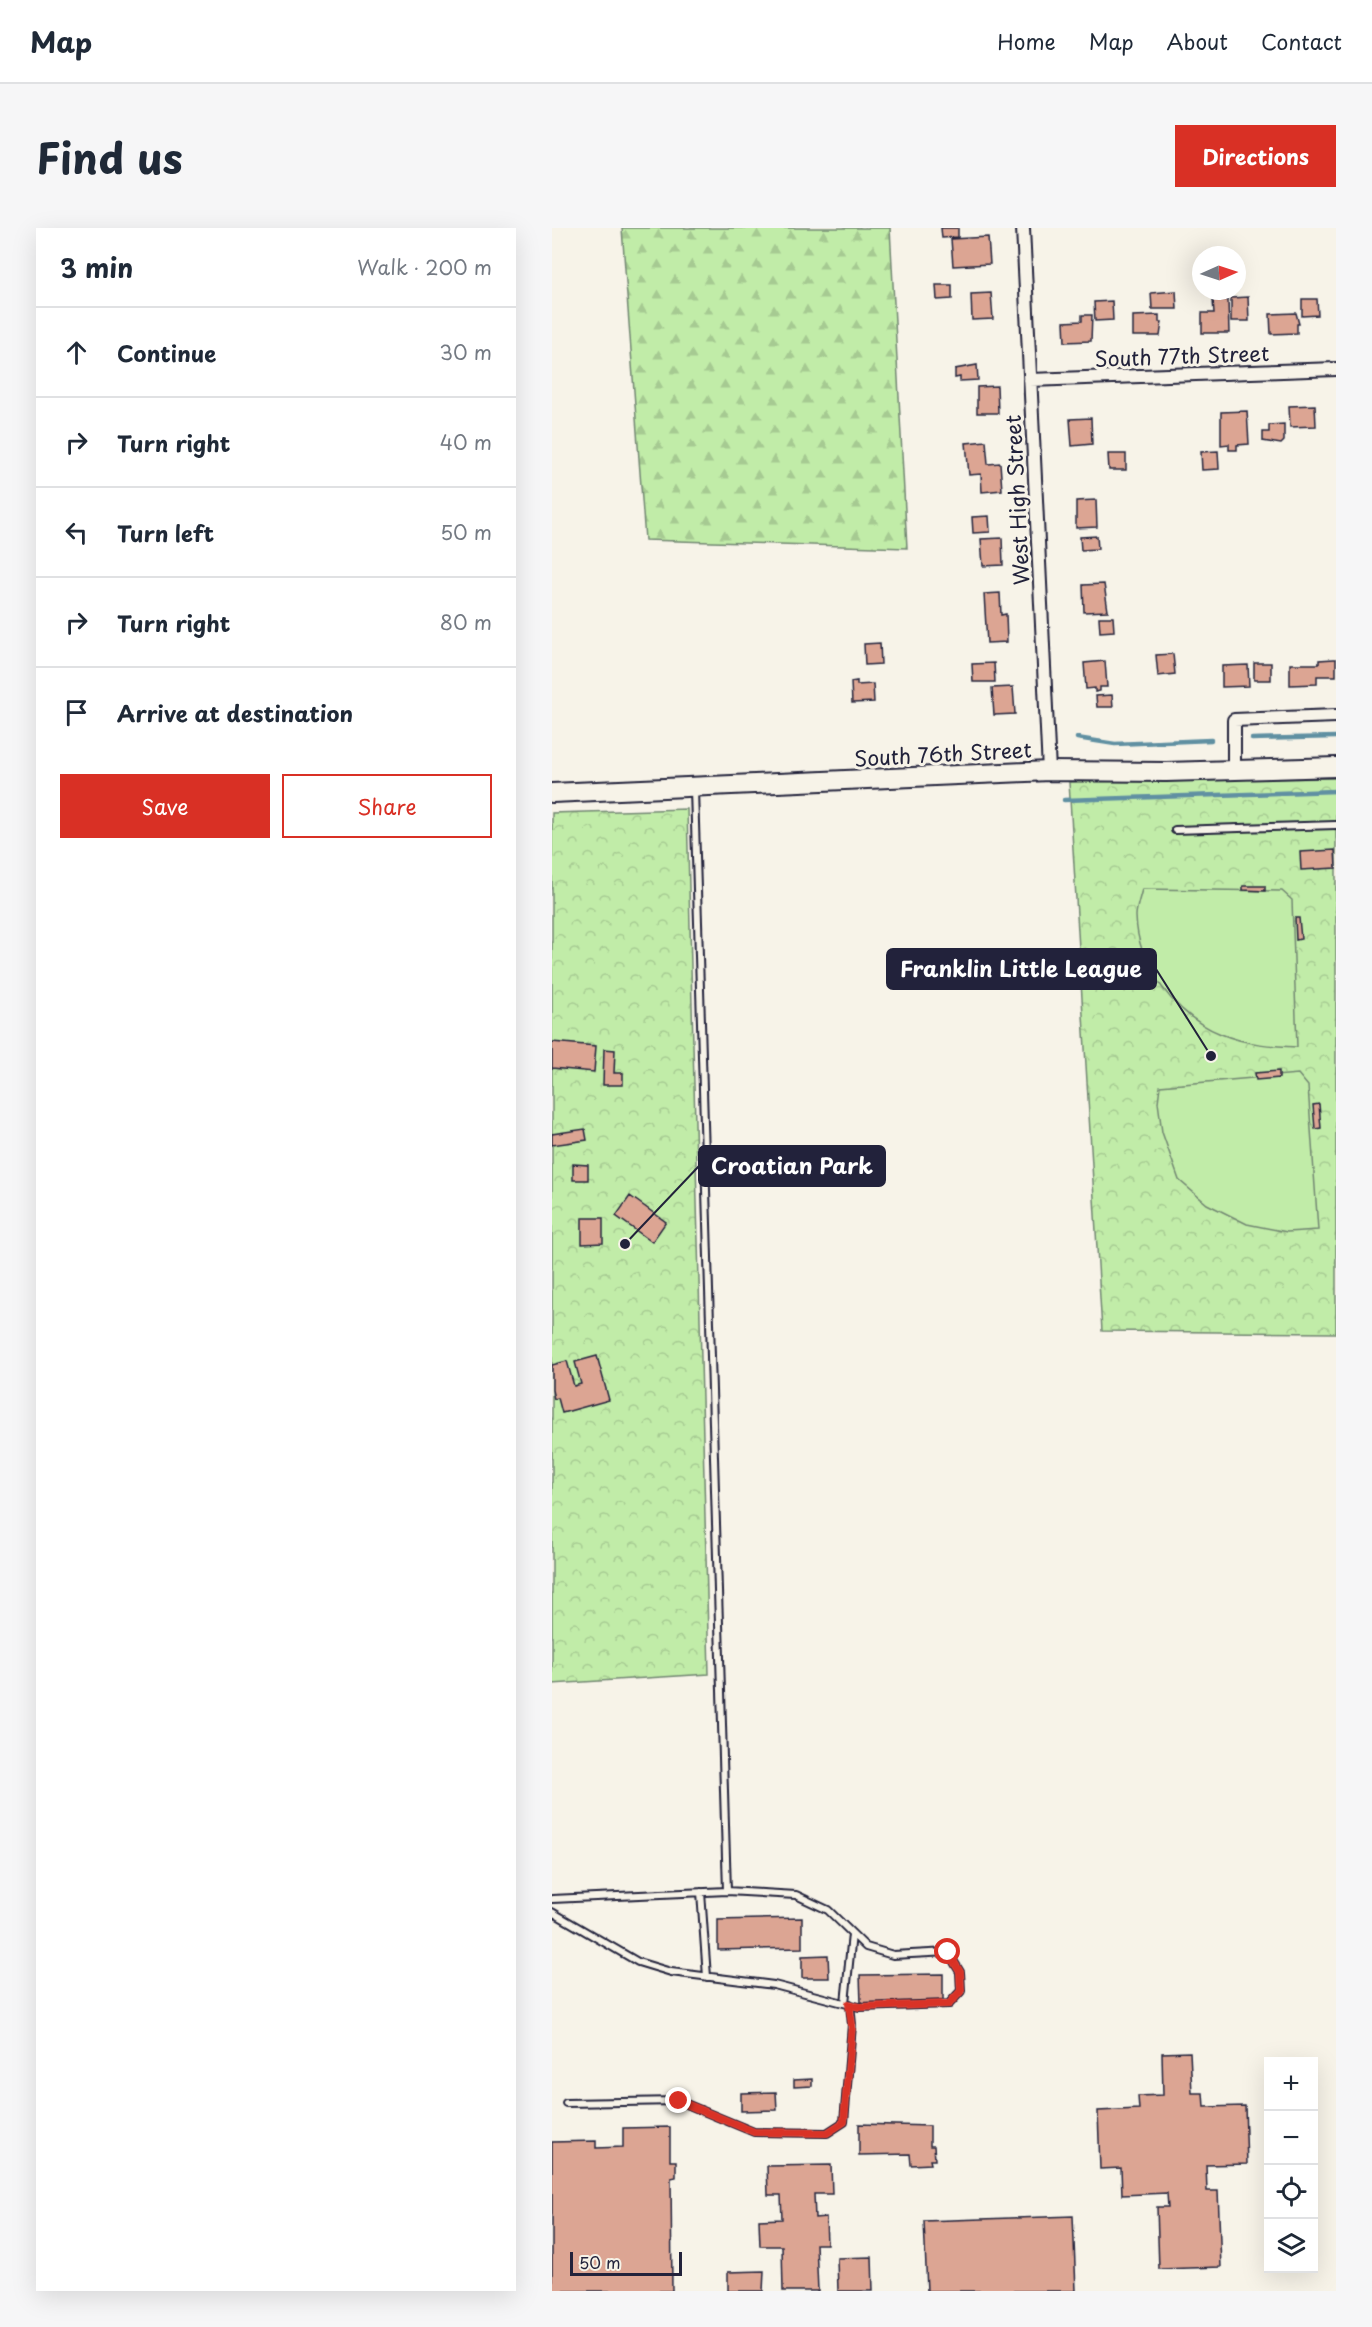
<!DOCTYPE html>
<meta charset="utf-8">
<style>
:root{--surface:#fff;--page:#f6f6f7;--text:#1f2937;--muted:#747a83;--line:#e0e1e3;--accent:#d93025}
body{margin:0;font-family:"Playpen Sans",sans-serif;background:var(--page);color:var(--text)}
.controls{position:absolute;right:18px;bottom:18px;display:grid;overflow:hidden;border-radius:0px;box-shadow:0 6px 24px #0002}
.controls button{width:54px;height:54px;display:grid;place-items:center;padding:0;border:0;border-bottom:2px solid var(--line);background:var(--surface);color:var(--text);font:30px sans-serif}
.compass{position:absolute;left:640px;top:18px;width:54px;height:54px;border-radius:50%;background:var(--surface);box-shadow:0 6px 24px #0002;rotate:87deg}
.scale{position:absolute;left:18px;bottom:15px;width:112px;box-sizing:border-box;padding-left:6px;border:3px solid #22223b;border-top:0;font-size:16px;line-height:21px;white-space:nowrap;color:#22223b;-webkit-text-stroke:4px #f7f3e8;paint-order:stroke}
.stop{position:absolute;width:18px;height:18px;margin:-14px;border:4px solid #d93025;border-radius:50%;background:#fff}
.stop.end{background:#d93025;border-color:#fff;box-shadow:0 2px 6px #0008}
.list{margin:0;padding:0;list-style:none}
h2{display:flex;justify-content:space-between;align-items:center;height:78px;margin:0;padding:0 24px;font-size:26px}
h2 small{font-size:20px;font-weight:400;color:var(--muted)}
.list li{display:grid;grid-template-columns:39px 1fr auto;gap:18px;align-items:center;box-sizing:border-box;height:90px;padding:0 24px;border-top:2px solid var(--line)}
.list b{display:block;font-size:22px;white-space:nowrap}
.list em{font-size:20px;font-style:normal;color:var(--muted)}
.actions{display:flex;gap:12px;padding:18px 24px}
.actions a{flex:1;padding:14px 0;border:2px solid var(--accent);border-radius:0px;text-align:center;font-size:21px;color:var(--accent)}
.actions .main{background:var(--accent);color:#fff}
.icon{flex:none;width:33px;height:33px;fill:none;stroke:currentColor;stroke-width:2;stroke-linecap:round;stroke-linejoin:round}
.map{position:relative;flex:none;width:784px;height:2063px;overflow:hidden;border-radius:0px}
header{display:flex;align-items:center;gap:36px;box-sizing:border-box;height:84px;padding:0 30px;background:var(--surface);border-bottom:2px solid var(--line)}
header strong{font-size:28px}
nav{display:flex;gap:33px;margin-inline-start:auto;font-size:21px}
.intro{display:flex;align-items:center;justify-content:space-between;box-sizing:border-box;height:144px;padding:0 36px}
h1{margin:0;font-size:42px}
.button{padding:15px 27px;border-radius:0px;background:var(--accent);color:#fff;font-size:21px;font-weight:700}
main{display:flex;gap:36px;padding:0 36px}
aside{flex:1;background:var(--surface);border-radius:0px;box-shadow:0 6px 24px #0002}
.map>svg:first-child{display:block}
</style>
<header>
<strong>Map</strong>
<nav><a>Home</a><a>Map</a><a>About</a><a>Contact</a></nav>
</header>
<div class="intro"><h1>Find us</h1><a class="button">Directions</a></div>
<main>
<aside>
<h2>3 min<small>Walk · 200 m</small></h2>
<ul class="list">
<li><svg class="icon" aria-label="ahead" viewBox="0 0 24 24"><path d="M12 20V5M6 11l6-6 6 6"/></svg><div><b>Continue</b></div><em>30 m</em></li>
<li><svg class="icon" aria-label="right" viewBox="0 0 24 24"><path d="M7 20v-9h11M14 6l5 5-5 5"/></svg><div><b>Turn right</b></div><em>40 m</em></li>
<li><svg class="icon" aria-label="left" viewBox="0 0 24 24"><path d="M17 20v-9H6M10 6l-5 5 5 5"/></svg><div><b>Turn left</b></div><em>50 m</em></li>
<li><svg class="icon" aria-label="right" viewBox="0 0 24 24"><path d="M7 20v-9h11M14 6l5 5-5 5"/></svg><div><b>Turn right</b></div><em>80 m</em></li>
<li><svg class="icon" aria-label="arrive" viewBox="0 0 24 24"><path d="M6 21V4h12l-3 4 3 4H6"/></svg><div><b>Arrive at destination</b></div></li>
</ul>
<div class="actions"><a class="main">Save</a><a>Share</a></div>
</aside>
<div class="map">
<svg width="784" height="2063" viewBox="0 0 784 2063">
<defs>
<pattern id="forest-firs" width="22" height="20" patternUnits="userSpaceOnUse" patternTransform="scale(1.5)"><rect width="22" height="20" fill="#c1eca8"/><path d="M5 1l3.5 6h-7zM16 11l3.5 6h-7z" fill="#a6ca92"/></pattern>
<pattern id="park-crowns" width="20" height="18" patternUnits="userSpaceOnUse" patternTransform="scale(1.5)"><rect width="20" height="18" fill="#c1eca8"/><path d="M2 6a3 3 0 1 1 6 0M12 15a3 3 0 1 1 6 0" fill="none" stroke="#a6ca92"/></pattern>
</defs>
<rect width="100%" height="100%" fill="#f7f3e8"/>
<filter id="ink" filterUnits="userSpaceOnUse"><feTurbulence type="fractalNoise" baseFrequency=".0167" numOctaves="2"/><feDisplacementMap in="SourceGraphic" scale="12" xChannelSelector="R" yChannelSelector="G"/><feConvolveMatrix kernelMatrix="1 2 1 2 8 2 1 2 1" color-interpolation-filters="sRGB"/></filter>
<g filter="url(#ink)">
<path fill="url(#forest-firs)" stroke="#728772" stroke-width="1.5" d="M70,0H338L355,320L93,312Z"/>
<path fill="url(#park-crowns)" stroke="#728772" stroke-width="1.5" d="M784,550V1105L550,1103L517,554Z
M135,581L157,1446L0,1456V585Z"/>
<path fill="#c1eca8" stroke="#728772" stroke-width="1.5" d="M590,661L730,663L740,672L745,819C719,818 693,816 669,806C624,788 585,738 584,688C584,680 588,670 590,661Z
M746,846L756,858L766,1002L735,1004L695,996L655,976L627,952L610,904L606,874L608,858Z"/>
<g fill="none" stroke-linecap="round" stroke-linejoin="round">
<path stroke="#6090a2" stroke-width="4.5" d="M525,510L563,516L659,512
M700,511L784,509
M512,572L784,563"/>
</g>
<path fill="#dca593" stroke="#22223b" stroke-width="1.5" d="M389,0H406V9L390,10Z
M436,9L438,36L401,38L399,11Z
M384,57H400V71L385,72Z
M624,63L625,81H600L599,65Z
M439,65L441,91L420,92L419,66Z
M696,69L697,93H679V70Z
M750,71H765L766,87L750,88Z
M661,72H676L677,105H650V85H662Z
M560,73L561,92L543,93L542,74Z
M744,85L747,96H745V105L719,106L718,86Z
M530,87H540L539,113L513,114L512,94L530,93Z
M607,87V94H610L608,108H581V88Z
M425,137L426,152L408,153V149L403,150V141Z
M445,158L446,185H425V159Z
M763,177L764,198L738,199L737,178Z
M695,183L697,216L685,217V222H677V216L669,217V184Z
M539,190L540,216L520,218L518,191Z
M732,196V213L729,216L711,213V204H717V197Z
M434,213L436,236L448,235L450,262L430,264L429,246L417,247L414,215Z
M666,223L667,241L650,242L649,224Z
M556,226H574V242H557Z
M544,272L545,299L524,300V273Z
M437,288L438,304L421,305L420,289Z
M545,308L546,321L529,322L528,309Z
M450,310L451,337L431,338L429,311Z
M552,356L556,383L532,384L531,357Z
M448,365L449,387L454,386L455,414L435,415L432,366Z
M547,389H561L562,403L548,404Z
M328,415L329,436L313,437L312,416Z
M621,426L623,446L606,448L604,427Z
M782,431H784V448H765V456L738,457V436H767V432Z
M553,433L555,459H548V463L543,464V460L534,461L532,435Z
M442,435L443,454H421L420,436Z
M702,435H719V452H702Z
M696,437L697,458L670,459V438Z
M305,453V457L321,456L322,474L300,475L299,454Z
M461,459L463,486L442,487L440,460Z
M560,467L561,479H545L544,468Z
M783,622L784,640L749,642L748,624Z
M691,658H713V663L691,662Z
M743,690H747L749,711L744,712Z
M0,814L44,818L42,844L0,840Z
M52,821L63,822L62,845H71V857H51Z
M727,843V850L704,852L703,845Z
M767,876L769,900L763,901L761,877Z
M33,901L35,912L0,917V906Z
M21,936L36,937V952H21Z
M78,968L114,994L100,1014L64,988Z
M30,990H51V1015L30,1016Z
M45,1128L57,1172L10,1185L6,1170L2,1171L0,1162V1137L15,1133L22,1158L29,1156L23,1134Z
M250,1690V1720L166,1722V1692Z
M276,1727L277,1750H250V1728Z
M391,1746V1774L309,1775L308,1747Z
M638,1824L640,1865H651L652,1879L693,1878L695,1936L654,1937L655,1963H666L669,2039L607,2041L605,1979H616L615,1965L570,1967L569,1940L548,1941L546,1883L587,1881L586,1868L611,1867L610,1825Z
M260,1851V1858L242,1859V1852Z
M224,1864L225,1882L189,1883V1865Z
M307,1896L378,1898V1918H382L383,1932H378L379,1936L359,1937L358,1926L307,1927Z
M118,1899V1933H124V1949L119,1950L120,2063H0V1914L44,1913V1920L71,1919V1900Z
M279,1937L280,1966H262L263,1990L274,1989L275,2016H264L266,2063H231L230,2018H208L207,1992L230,1991L229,1967H216L215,1938Z
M521,1988L524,2063H375L372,1993Z
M320,2029L321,2063H286L285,2030Z
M212,2043L211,2063H176V2044Z"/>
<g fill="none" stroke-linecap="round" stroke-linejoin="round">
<g stroke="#22223b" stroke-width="10">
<path id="lane" d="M623,602L784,597
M149,1664L155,1749
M0,1671L175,1663L142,561
M0,1684L86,1734L119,1744L222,1757L307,1779L397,1776L409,1763L408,1744L396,1724L341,1727L314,1719L276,1682L244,1667L175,1663
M293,1775L300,1706
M14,1875L127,1873L202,1904L275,1905L292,1894L300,1797L298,1776"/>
</g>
<g stroke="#22223b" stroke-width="16">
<path id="street" d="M471,0L497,543
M478,152L784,141
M682,542V492L784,488"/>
</g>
<g stroke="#22223b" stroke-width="22">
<path id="secondary" d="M0,565L497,543L614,544L784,539"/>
</g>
<use href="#lane" stroke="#f7f3e8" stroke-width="6"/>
<use href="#street" stroke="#f7f3e8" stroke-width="12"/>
<use href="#secondary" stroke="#f7f3e8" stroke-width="18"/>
</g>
</g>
<g fill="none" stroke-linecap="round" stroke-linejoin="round" filter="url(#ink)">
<path stroke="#d93025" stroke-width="8" d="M127,1873L202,1904L275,1905L292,1894L300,1797L297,1776L307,1779L397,1776L409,1763L408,1744L396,1724"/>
</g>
<g text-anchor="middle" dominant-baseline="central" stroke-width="6" stroke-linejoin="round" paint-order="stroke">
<g font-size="21" fill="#22223b" stroke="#f7f3e8">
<text transform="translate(630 127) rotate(-2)">South 77th Street</text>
<text transform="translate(464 272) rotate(-93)">West High Street</text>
<text transform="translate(391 525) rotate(-3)">South 76th Street</text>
</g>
</g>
<path fill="none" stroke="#22223b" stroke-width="2" d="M659 828L604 741M73 1016L147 938"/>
<g fill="#22223b" stroke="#f7f3e8" stroke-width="2">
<circle cx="659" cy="828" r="6"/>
<circle cx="73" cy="1016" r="6"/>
</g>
<g fill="#22223b" stroke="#22223b" stroke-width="2">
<rect x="335" y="721" width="269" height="40" rx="6"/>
<rect x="147" y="918" width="186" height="40" rx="6"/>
</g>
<g font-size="22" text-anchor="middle" font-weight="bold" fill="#fff">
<text x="469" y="749">Franklin Little League</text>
<text x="240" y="946">Croatian Park</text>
</g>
</svg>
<div class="controls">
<button>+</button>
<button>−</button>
<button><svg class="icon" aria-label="locate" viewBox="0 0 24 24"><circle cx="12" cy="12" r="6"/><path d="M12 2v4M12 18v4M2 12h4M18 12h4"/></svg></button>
<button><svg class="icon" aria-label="layers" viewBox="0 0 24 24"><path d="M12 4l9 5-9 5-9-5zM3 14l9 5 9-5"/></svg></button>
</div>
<svg class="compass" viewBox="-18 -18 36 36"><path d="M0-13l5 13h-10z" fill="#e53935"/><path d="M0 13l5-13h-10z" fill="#747a83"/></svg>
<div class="scale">50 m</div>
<div class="stop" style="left:396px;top:1724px"></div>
<div class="stop end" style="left:127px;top:1873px"></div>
</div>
</main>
